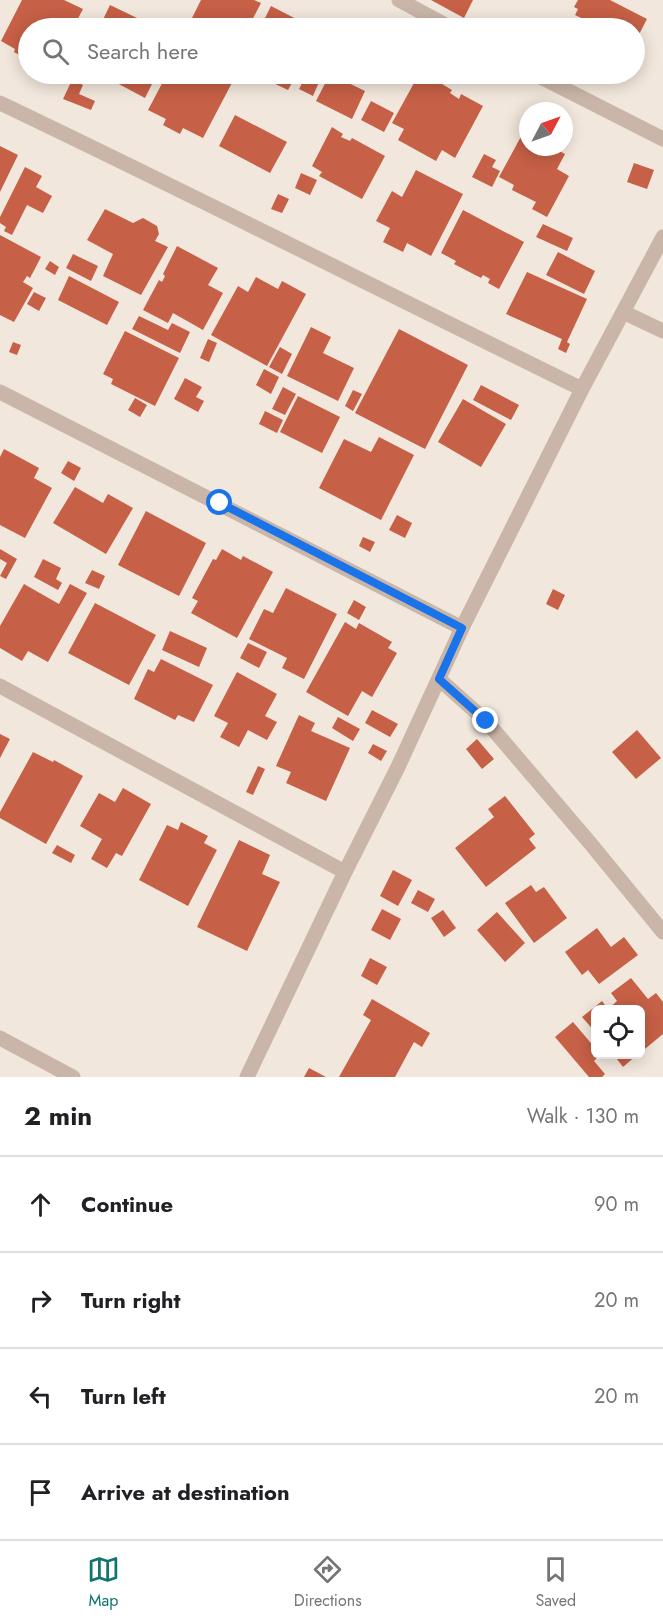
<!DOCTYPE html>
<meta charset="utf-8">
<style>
:root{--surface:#fff;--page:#f6f6f6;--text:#202124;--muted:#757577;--line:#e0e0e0;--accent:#0f766e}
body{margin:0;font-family:Jost,sans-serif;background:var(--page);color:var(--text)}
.controls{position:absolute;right:18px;bottom:18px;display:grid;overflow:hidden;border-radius:9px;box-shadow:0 3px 15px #0003}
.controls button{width:54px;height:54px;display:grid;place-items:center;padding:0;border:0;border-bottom:2px solid var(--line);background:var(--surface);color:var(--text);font:30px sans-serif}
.compass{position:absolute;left:519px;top:102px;width:54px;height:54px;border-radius:50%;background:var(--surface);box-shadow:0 3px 15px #0003;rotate:49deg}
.stop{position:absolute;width:18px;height:18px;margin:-14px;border:4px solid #1a73e8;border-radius:50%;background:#fff}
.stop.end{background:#1a73e8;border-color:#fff;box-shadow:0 2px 6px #0008}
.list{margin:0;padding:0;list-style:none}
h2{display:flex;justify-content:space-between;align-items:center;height:78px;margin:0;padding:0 24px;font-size:26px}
h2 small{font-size:20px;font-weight:400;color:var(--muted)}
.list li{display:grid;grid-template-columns:39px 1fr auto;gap:18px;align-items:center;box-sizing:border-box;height:96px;padding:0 24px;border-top:2px solid var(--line)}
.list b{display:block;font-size:22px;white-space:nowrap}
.list em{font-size:20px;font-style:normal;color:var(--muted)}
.icon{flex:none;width:33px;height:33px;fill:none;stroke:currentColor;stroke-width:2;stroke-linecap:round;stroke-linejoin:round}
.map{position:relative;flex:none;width:663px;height:1077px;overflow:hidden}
.search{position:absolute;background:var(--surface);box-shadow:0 3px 15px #0003;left:18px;right:18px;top:18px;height:66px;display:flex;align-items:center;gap:15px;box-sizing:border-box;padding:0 21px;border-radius:33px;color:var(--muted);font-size:22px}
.sheet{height:462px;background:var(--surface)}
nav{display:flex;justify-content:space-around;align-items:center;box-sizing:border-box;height:84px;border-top:2px solid var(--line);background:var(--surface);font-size:16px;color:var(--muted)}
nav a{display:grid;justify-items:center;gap:3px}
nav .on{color:var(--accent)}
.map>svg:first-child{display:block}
</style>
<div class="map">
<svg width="663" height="1077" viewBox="0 0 663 1077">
<rect width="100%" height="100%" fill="#f2e7dc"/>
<path fill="#c66046" d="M22,0H64L83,9L73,28H28V60L14,52L15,49L1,41Z
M201,0H254L261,3L248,28H187Z
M431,0H473L464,18Z
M578,0H610L647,19L634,44V28H576L581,18L575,15L578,9L574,7Z
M110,5L158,28H99Z
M271,6L308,25L311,19L325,26L323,28H260Z
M361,19L377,28H355Z
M100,74H157L145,98Z
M167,74H223L234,79L203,138L183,128L180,134L163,125L166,119L148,110Z
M254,74H297L288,90Z
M330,74L365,91L352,119L316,101Z
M419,74H429L438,79L437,81L452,90L450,93L459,99L461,94L483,106L455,158L442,150L436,161L398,140L404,129L392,123Z
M603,74H619L614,84L601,78Z
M306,76L319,82L313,96L299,89Z
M72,80L83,85L79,94L95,101L91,110L63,99Z
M371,101L394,113L384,132L361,120Z
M235,115L287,142L270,173L219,146Z
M332,127L343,134L341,137L350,141L352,138L385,156L362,199L319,176L322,172L312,166Z
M524,131L528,134V147H552L565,154L557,169L569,176L547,217L532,209L536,202L512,190L514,185L499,177Z
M0,146L18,155L0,192Z
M484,154L496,160L492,167L500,171L492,187L472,177Z
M634,163L654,170L647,189L627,182Z
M25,167L42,176L36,187L52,196L43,213L27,205L12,235L4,231L6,227L0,223V217Z
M416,170L463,194L431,256L407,243L403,252L383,242L390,228L376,221L392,191L402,197Z
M301,173L317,180L310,195L295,188Z
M278,194L289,199L282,213L271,209Z
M105,209L133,223L143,218L157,226L159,234L155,241L168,247L141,295L103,276L113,254L87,240Z
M463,210L524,242L499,289L488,283L490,279L483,275L481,278L454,264L456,261L441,253Z
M543,224L573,238L567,251L536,237Z
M0,235L41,257L30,278L27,276L23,282L33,288L14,322L0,315Z
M177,246L218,268L208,285L223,293L203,330L173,313L168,323L143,310L159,280L162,282L165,276L163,274Z
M558,252L595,271L584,294L546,275Z
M73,254L98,266L91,281L66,268Z
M50,261L59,267L55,275L45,269Z
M527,272L587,299L567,342L570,344L566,353L558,349L562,339L506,314Z
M69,276L119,302L107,325L58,300Z
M256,277L278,289L282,281L306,294L267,366L211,335L238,286L248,292Z
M34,292L46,298L39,311L27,304Z
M139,316L168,330L172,323L190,332L180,353L132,329Z
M311,327L331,337L323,353L354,368L338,401L287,376Z
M399,329L468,365L425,449L355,413Z
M125,331L179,358L155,406L111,384L113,379L103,374Z
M208,339L217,343L209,362L200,358Z
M13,342L21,345L17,355L9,352Z
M280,347L292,354L282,374L269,367Z
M264,369L279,377L271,394L256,385Z
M185,378L202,387L196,397L204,401L198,412L174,399Z
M481,385L519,405L511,420L473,400Z
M283,387L296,394L285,415L272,409Z
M353,390L362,394L353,411L345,406Z
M298,396L340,417L322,453L280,432Z
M135,398L147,405L140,417L128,410Z
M463,399L506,424L481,467L438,442Z
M265,411L283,420L277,433L259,424Z
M379,437L414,455L381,520L319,488L344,439L371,452Z
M4,449L39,468L34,478L52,488L25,538L0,525V457Z
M68,461L81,468L74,481L61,473Z
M75,487L103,503L108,494L133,508L106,554L53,523Z
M146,511L206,543L179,596L118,565Z
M397,515L412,523L405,538L389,530Z
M363,537L375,542L370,552L359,546Z
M0,549L17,559L6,579L0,576L7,563L0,559Z
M222,549L241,560L243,556L273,572L237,638L191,613L198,601L192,598L213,559L216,560Z
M43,559L61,568L56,579L62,583L58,590L34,577Z
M92,570L105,576L99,589L85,583Z
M24,584L59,604L70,584L87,593L48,662L28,651L22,661L0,648V626Z
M286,588L337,614L304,679L282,668L287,658L249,639L264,609L273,613Z
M553,589L565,595L558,610L546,604Z
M354,600L366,607L359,620L347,613Z
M95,603L156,635L129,685L68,653Z
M345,622L356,629L359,623L392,642L388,648L397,653L372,697L362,691L348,716L306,692Z
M170,631L207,648L199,667L162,650Z
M248,643L267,652L259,668L240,658Z
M161,659L213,685L194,722L178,715L175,720L134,699L148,669L154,672Z
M237,672L277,694L265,716L277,722L267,740L248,730L239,747L220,737L228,723L214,716Z
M372,710L398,724L390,737L365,723Z
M299,715L315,723L311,731L350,748L326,801L286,783L291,772L276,766Z
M338,717L360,729L353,741L332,728Z
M637,730L661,758L636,779L612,752Z
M0,734L10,739L0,758Z
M477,739L494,759L482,769L466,749Z
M373,744L387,751L381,761L368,753Z
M33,752L53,762L54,760L83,776L46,844L0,818V812Z
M258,766L265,769L253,795L246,792Z
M123,788L151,804L122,856L116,853L107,868L91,859L102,839L80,826L99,793L115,802Z
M505,796L535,834L529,839L536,848L486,887L455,848L494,817L488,809Z
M181,822L208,836L204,843L217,850L188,906L139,880L167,825L178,830Z
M239,840L270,855L262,874L280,882L247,951L197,927Z
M57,845L75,855L71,863L52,853Z
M393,870L412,880L398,906L380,896Z
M531,885L536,892L544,887L567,918L534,943L505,903Z
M418,890L435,899L428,912L411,903Z
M382,909L401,919L390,940L371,930Z
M443,910L456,928L444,937L431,918Z
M497,912L525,943L505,962L477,930Z
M597,928L611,947L624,937L638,955L599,984L588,970L582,975L565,952Z
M370,958L387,967L377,985L361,976Z
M631,978L648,999L656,993L663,1002V1034L640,1053V1010H596V1033L582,1017L602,1001L608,1009L617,1001L611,993Z
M372,999L430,1033L422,1047L414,1042L395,1077H339L371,1020L363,1015Z
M573,1022L596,1049V1054H601L594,1061L605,1074L602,1077H589L555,1037Z
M613,1054H638L623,1067Z
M309,1068L326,1077H304Z"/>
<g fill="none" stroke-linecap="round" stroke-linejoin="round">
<path stroke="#cab6a8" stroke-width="15" d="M399,0L451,28
M535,74L663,139
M0,103C195,196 388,294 582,389
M623,312L663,331
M0,392L462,628
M439,679L486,721L590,843L663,932
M0,686L345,872
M0,1038L73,1077
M247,1077L345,872L398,767L462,628L582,389L663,237"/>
</g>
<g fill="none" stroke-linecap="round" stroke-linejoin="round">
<path stroke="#1a73e8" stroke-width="8" d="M220,503L462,628L439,679L486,721"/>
</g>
</svg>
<div class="controls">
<button><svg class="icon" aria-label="locate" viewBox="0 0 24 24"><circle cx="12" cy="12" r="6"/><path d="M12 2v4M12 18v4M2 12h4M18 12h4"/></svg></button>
</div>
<svg class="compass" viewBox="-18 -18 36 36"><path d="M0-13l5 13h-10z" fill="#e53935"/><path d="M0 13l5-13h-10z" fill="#757577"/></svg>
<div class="stop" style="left:220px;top:503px"></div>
<div class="stop end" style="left:486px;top:721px"></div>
<div class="search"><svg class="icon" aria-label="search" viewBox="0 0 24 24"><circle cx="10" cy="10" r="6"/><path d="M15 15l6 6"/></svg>Search here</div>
</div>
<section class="sheet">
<h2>2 min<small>Walk · 130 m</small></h2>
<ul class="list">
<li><svg class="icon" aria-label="ahead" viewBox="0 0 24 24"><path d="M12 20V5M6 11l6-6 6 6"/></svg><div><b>Continue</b></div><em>90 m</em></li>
<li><svg class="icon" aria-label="right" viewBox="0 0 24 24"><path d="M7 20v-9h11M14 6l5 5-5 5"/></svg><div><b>Turn right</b></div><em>20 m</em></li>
<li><svg class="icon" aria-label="left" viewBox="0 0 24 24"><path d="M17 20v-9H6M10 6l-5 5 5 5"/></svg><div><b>Turn left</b></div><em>20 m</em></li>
<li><svg class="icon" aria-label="arrive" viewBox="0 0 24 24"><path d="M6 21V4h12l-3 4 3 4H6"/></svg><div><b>Arrive at destination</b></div></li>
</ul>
</section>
<nav>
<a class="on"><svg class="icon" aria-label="map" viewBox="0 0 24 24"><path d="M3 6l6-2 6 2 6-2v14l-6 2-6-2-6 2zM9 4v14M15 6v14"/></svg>Map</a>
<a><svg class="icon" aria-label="directions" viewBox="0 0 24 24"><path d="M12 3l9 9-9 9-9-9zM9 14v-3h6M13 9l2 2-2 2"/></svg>Directions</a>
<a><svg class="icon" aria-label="saved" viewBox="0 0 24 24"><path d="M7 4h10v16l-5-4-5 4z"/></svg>Saved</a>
</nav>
